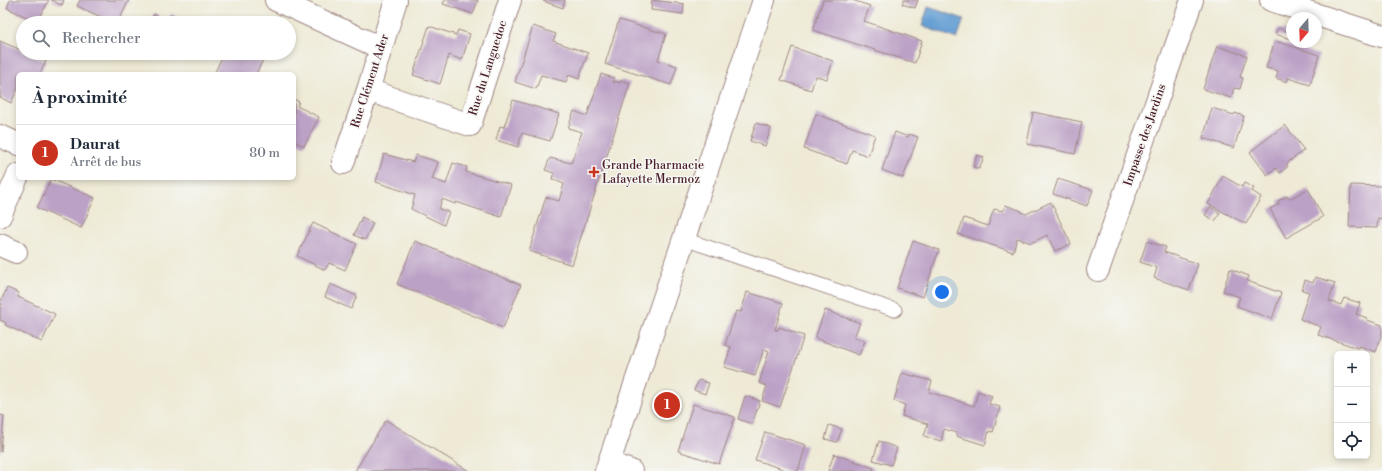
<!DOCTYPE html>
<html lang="fr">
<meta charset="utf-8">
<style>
:root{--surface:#fff;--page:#f6f6f7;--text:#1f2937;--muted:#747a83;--line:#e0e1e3;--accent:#c8321e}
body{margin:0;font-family:"Libre Bodoni",serif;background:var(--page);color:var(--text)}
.controls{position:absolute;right:12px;bottom:12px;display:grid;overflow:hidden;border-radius:6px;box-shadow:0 2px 6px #0003}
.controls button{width:36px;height:36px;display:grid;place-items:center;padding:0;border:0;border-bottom:1px solid var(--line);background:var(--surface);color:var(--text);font:20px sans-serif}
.compass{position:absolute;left:1286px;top:12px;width:36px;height:36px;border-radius:50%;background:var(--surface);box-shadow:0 2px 6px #0003;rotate:199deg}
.you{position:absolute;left:942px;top:292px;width:14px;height:14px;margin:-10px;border:3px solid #fff;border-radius:50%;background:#1a73e8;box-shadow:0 0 0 6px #1a73e833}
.badge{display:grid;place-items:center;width:26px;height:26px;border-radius:50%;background:var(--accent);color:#fff;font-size:13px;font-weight:700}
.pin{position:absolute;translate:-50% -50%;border:2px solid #fff;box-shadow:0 1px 4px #0006}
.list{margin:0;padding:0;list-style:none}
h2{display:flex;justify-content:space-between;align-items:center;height:52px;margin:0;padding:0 16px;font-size:17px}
h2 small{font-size:13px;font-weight:400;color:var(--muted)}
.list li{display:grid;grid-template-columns:26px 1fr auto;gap:12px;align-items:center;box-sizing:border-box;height:56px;padding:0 16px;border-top:1px solid var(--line)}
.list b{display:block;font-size:15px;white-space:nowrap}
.list p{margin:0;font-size:13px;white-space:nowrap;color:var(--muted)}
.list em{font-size:13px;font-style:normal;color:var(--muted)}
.icon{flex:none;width:22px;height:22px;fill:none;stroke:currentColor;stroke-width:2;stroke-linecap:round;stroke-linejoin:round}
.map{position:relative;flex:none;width:1382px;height:471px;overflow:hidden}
.search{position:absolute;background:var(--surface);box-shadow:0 2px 6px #0003;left:16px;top:16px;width:280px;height:44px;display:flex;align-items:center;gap:10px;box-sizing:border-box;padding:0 14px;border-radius:22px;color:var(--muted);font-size:15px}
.panel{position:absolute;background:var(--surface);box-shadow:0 2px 6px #0003;left:16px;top:72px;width:280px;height:108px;border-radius:6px}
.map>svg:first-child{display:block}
</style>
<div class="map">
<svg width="1382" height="471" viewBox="0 0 1382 471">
<rect width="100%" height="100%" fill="#f6f6f2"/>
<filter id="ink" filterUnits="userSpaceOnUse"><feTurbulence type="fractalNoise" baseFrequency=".025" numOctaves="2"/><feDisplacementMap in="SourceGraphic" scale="8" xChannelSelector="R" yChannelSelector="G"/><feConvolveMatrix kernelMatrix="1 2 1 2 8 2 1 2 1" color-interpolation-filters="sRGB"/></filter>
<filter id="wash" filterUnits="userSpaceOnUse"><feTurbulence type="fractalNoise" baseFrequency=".012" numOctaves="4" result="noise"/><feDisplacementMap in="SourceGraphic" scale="16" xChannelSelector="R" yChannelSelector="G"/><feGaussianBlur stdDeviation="0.9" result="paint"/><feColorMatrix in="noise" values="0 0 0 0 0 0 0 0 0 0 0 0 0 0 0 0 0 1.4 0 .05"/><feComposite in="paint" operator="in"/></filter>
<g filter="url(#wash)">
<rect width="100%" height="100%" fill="#eeead5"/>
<path fill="#639ed3" stroke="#565e7f" d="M928,7L964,19L957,39L922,26Z"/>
<g id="blocks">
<path fill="#bca1c6" d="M10,0H49L37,22L7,8Z
M51,0H64L62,5Z
M80,0H129L118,23H114L77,6Z
M445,0H478L473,14L443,4Z
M543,0H565L563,8L543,1Z
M652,0L684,4L683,14L651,10Z
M823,0H852L870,6L864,21L922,41L915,63L813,30Z
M904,0H918L915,8L902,4Z
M154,14L167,21L171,14L191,23H150Z
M619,20L666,34L658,60L677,66L671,85L605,64Z
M429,26L456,35L458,30L470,34L462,60L449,55L440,84L413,75Z
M533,26L556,34L553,41L588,53L579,79L569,75L566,82L541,75L536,89L515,82Z
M1278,28L1292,32L1291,39L1275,34Z
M0,41L23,51V53H27L46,61L40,74H18V88L11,103L0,97Z
M1275,41L1319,55L1310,85L1288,78L1287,82L1276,78L1278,71L1266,68Z
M1217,46L1247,56L1240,77L1243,78L1240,89L1234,88L1231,98L1203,89Z
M792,47L833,61L827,79L816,76L811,90L781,80Z
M224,53H247L263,60L256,74H214Z
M601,74L614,78L613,82L614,83L615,81L620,83L621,80L630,83L572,265L529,251L546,197L559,201L564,184L552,179L554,173L545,170L550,158L571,163L582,132L568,128L574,111L587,116Z
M294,99L299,102L297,106L319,117L304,146L294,141Z
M513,100L559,114L550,141L522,133L518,147L496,140L500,126L504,127Z
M1212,108L1234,115L1235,113L1244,116L1234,148L1203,138Z
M1033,112L1082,122L1075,154L1027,144Z
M816,114L875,135L868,156L852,150L847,164L804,149Z
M756,123L771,128L765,146L750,141Z
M1285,125L1304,150L1286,164L1288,166L1280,173L1276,168L1267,175L1250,152Z
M895,132L908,137L909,134L918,137L903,178L882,170Z
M384,154L413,162L416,155L438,162L432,179L446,184L453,163L467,167L466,172L511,185L501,217L456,202L455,204L442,199L439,209L449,212L444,225L411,209L415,195L376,182Z
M977,155L984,157L979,169L973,167Z
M1223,176L1242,187L1244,183L1254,188L1252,191L1261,197L1246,224L1208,204Z
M51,179L95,198L81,228L37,208Z
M1058,179L1093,190L1087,206L1053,194Z
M1351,185L1382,186V219L1378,218L1377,228L1349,227Z
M1308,189L1323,217L1286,238L1270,209L1279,204L1278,201L1287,196L1289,199Z
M1051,202L1071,244L1055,251L1047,235L1031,243L1017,238L1013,252L958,234L964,218L988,226L994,209L1003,211L1005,205L1022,211L1021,212L1026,214Z
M1210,207L1220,213L1215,221L1205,215Z
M362,217L373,223L365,240L354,235Z
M313,223L357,244L345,270L329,263L325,270L297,256Z
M415,241L521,285L503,328L397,284Z
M913,241L939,250L923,297L897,288Z
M1147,241L1166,247L1164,252L1198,264L1189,290L1154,278L1157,268L1140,262Z
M1230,269L1249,276L1247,281L1281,293L1272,319L1237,306L1240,297L1223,291Z
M1315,277L1335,283L1329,301L1341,305L1344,298L1360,303L1356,314L1367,318V320L1382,325V333L1376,352L1359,346L1358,348L1318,335L1321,327L1300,319L1309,292L1302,290L1305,280L1313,283Z
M330,284L357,296L351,309L325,297Z
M7,288L19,293L18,297L55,314L42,342L5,325L6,323L0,320V309L2,304L0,303Z
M747,292L783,303L775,330H778L779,327L804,336L780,407L762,401L767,386L759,383L769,351L764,349L755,376L724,367L731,347L725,345L736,311L741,312Z
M825,310L860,323L854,337L865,341L859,355L815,338Z
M902,373L932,381L929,392L974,406L978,391L992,396L989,404L1000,407L993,432L989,431L985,445L956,436L957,433L944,429L941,441L924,436L928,424L902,416L905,405L894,401Z
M699,380L709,383L705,394L694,390Z
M745,396L760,401L752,424L738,419Z
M693,404L735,417L719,464L678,451Z
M0,415L4,416L1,452H0Z
M386,420L469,471H355Z
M829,425L842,429L837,442L825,439Z
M765,432L806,445L798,471H789L755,460Z
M879,441L897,448L891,465L873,460Z
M834,454L874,468L873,471H828Z"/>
</g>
</g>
<g filter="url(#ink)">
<use href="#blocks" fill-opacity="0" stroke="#9c8480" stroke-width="1"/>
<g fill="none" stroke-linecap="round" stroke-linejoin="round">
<g stroke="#9c8480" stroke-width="15">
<path id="lane" d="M684,239L895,310"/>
</g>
<g stroke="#9c8480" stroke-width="24">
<path id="street" d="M276,0L381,48
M1271,0L1382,36
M368,90L470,125L510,0
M0,136L18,144
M343,163L368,90L396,0
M0,216L18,175
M0,245L16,252
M1098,270L1192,0
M609,463L631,471"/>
</g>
<g stroke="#9c8480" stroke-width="24">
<path id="secondary" d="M606,471L764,0"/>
</g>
<use href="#lane" stroke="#fff" stroke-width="13"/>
<use href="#street" stroke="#fff" stroke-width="22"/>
<use href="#secondary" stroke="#fff" stroke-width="22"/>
</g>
</g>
<path fill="#c8321e" stroke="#f6f6f2" stroke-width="1.5" d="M592 166h4v4h4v4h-4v4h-4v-4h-4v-4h4z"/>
<g text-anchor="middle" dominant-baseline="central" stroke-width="3" stroke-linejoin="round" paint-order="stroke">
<g font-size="12" fill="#4a1f2b" stroke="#f6f6f2">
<text transform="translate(488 68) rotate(-72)">Rue du Languedoc</text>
<text transform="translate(370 81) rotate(-72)">Rue Clément Ader</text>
<text transform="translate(1145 135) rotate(-71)">Impasse des Jardins</text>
</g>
<g font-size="12" fill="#4a1f2b" stroke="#f6f6f2" text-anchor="start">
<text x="602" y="165">Grande Pharmacie<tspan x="602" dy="14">Lafayette Mermoz</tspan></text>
</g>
</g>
</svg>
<div class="controls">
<button>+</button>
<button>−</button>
<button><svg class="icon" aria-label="locate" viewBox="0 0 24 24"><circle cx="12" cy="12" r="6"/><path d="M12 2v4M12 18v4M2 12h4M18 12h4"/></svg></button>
</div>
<svg class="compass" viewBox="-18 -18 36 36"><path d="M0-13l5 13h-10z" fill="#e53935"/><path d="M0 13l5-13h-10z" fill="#747a83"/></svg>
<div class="you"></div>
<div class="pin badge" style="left:667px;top:405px">1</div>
<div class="search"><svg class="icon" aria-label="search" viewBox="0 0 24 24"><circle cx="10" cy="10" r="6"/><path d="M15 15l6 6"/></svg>Rechercher</div>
<section class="panel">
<h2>À proximité<small></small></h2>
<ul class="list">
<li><span class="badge">1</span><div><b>Daurat</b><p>Arrêt de bus</p></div><em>80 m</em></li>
</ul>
</section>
</div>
